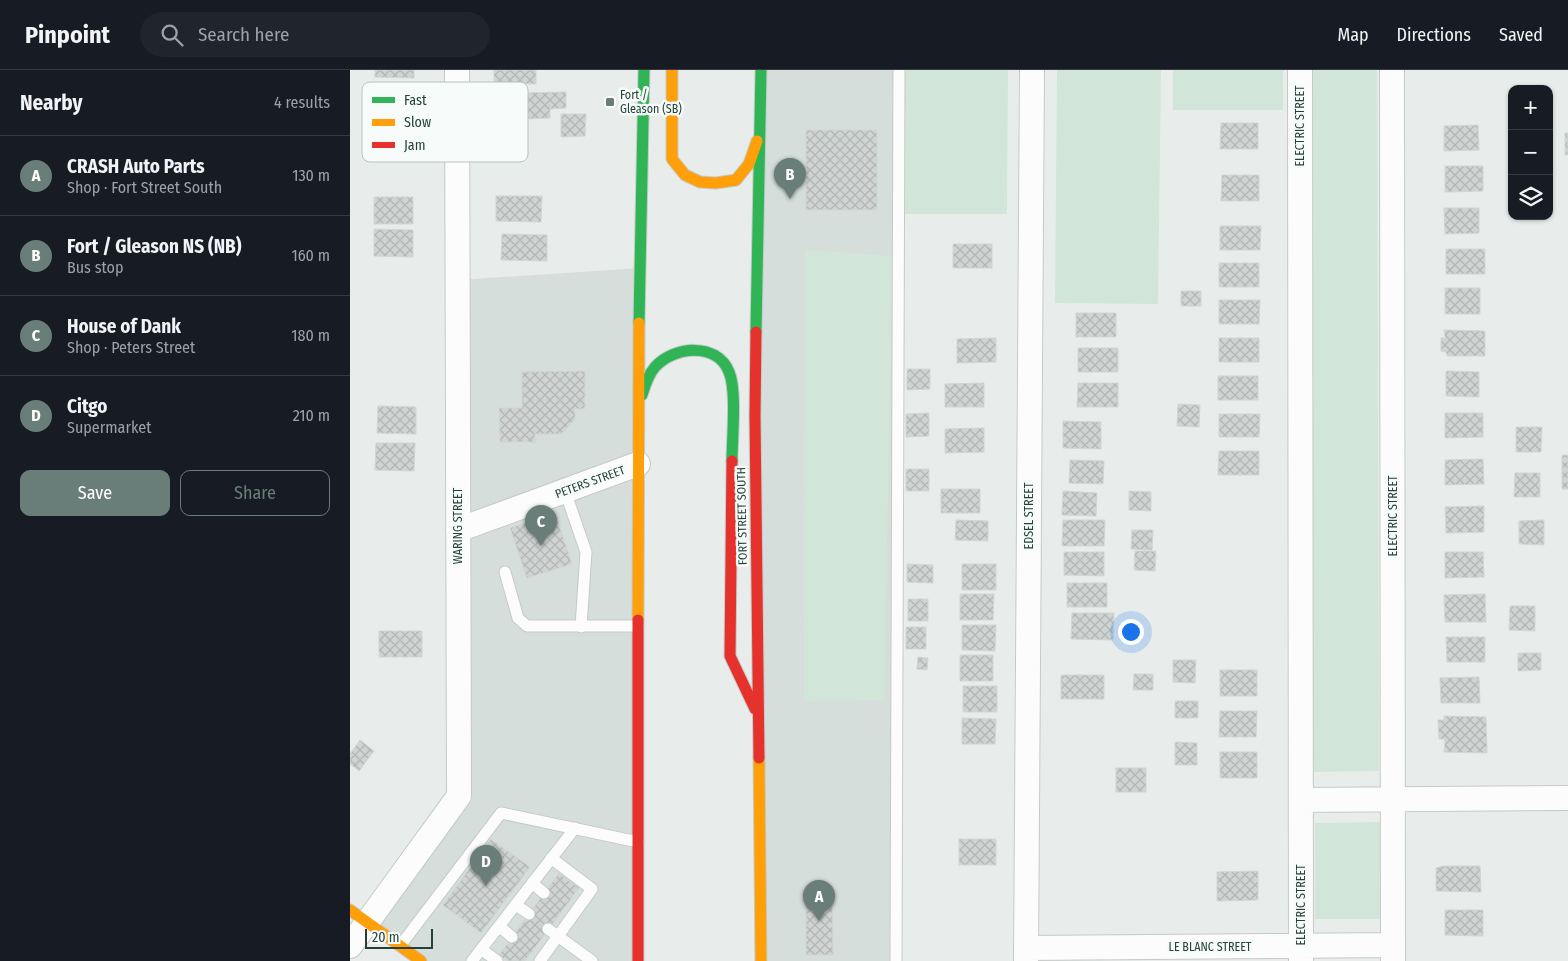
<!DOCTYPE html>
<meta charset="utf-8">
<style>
:root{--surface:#171b24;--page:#20242c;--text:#f1f3f6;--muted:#9ea1a6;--line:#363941;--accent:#697e78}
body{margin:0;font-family:"Fira Sans Condensed",sans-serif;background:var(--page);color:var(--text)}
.controls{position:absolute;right:15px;top:15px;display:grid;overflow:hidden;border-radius:10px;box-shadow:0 1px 4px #0004}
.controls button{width:45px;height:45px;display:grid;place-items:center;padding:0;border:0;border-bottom:1px solid var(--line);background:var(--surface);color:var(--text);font:25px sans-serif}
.scale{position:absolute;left:15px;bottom:12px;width:68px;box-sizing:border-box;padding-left:5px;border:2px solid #24423a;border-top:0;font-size:14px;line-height:18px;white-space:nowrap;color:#24423a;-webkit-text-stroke:4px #f7fbf9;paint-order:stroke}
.you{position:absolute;left:780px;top:561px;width:18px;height:18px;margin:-12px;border:4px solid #fff;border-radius:50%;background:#1a73e8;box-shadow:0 0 0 8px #1a73e833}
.badge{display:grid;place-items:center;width:32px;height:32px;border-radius:50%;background:var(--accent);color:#fff;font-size:16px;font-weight:700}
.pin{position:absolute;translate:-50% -41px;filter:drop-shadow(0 1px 2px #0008)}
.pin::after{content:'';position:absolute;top:26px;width:18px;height:15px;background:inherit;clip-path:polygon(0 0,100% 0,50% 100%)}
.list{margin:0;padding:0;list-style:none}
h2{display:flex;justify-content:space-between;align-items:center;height:65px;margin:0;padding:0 20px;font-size:21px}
h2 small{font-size:16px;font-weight:400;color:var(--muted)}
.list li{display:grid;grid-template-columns:32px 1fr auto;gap:15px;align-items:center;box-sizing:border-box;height:80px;padding:0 20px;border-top:1px solid var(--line)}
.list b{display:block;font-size:19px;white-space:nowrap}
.list p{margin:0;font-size:16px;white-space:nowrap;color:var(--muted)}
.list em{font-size:16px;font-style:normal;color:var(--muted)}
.actions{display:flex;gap:10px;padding:15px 20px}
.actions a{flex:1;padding:11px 0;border:1px solid var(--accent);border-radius:10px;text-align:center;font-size:18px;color:var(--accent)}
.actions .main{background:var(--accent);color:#fff}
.icon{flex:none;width:28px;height:28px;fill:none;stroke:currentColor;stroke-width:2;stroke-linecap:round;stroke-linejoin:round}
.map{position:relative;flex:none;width:1218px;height:891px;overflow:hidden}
header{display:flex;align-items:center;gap:30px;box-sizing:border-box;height:70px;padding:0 25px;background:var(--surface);border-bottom:1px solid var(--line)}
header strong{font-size:24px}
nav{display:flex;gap:28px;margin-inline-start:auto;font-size:18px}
.search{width:350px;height:45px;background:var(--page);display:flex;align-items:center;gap:12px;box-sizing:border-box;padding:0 18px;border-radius:28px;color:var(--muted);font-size:19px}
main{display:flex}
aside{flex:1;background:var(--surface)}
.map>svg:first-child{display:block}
</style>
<header>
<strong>Pinpoint</strong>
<div class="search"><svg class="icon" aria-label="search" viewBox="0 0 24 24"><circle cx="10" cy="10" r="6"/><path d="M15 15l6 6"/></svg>Search here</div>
<nav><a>Map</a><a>Directions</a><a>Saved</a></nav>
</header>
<main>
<aside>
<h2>Nearby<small>4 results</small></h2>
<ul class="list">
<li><span class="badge">A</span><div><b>CRASH Auto Parts</b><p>Shop · Fort Street South</p></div><em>130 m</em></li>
<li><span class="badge">B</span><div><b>Fort / Gleason NS (NB)</b><p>Bus stop</p></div><em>160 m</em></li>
<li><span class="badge">C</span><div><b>House of Dank</b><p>Shop · Peters Street</p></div><em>180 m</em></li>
<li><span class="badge">D</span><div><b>Citgo</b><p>Supermarket</p></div><em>210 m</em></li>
</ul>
<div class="actions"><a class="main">Save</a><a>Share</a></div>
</aside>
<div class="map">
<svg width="1218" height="891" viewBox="0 0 1218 891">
<defs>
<pattern id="building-cross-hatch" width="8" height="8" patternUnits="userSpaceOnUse" patternTransform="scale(1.25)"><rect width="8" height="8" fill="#cfd4d2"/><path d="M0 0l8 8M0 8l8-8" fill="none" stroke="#b2b7b5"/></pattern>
</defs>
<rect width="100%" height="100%" fill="#e8edeb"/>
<path fill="#d6dedb" d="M411,0H549L546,891H411Z
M290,198L288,891H71L17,853L109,725L107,210Z"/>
<path fill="#d1e6d8" d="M555,0H658L657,144H554Z
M707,0H811L808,234L705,233Z
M823,0H933V40H823Z
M961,0H1027L1029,701L962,702Z
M455,180L542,186L534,630L454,631Z
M1031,752L1032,849H965V753Z"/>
<path fill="url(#building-cross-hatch)" stroke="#d1d6d4" d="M25,0H64V8L25,7Z
M144,0H186V14L144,13Z
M216,22V38L200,39V48L173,49V23Z
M211,44H236L235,66L211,67Z
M871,53H908V79H870Z
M1128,55L1129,80L1094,81V56Z
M456,60H527V140H456Z
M1215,63H1218V85H1215Z
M1095,96H1133V121L1095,122Z
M872,105H909V131H871Z
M146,126H192L191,152L146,151Z
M24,127H63V154H24Z
M1094,138H1129V163L1095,164Z
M870,156H911L910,180H870Z
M24,159L63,160V187L24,186Z
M152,164L197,165V191L151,190Z
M603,174H642V198H603Z
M1096,179H1135V204H1096Z
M869,193H909V217H869Z
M1095,218H1130V244H1095Z
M831,221H851V236H831Z
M869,230H910L909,254H869Z
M726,243H766V267H726Z
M1094,260L1135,261V286H1097L1096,282L1091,281V268H1095Z
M646,268V292L607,293V269Z
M869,268H909V292H869Z
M728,278H768V302H728Z
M557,299H580V319L557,320Z
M235,301V339H225V349L211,364H185V372H150L149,338H172V302Z
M1096,301L1129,302V327L1096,326Z
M868,306H908V330H868Z
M634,313V337H595V314Z
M728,313H768V337H727Z
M828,334L850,335L849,357L827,356Z
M28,336L66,337V364L27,363Z
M579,343V366L556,367V344Z
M1095,343H1133V367L1095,368Z
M869,344H910L909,367H869Z
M713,351L751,352V379L713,378Z
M1166,357H1192L1191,382H1166Z
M634,358V382L595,383V359Z
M26,373H65L64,401L25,400Z
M869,381H909V405H868Z
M1212,385H1218V419H1212Z
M1133,389L1134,414L1095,415V390Z
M720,390L754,391L753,414L719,413Z
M556,399H579V421H556Z
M1165,403H1190V427H1164Z
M591,419H630V443H591Z
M713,421L747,423L746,446L712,445Z
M779,421L801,422V441L779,440Z
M1134,436V462L1096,463L1095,437Z
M205,443L222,494L177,508L160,458Z
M606,450L638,451V471L605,470Z
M713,450H755L754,476H712Z
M1194,450V475L1169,474V451Z
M782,460H803L802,480L781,479Z
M785,481H806L805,501L784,500Z
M714,482H754V506L714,505Z
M1095,482H1133L1134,507L1095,508Z
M557,494L583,495V513L557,512Z
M612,494H646V520H612Z
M717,513H757V537H717Z
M610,524H644L643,550H610Z
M1135,524L1136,552H1095L1094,525Z
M558,529H578V551H558Z
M1160,536H1185V561L1159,560Z
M722,543H764L763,570L721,569Z
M612,555H646L645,581L612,580Z
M556,557H576V579H556Z
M29,561H72V587H29Z
M1096,567H1135V592H1097Z
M1168,583H1191V600L1168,601Z
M610,585H643V611H610Z
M568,587L578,588L577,600L567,599Z
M823,590H846L845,613L823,612Z
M870,600H907V626H870Z
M784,604H803V620H783Z
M711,605H754V629H711Z
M1129,607L1130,633H1091L1090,608Z
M613,616H647V642H613Z
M825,631H848V648H825Z
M870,641H907L906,667H869Z
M1094,646L1136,647L1137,683L1094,682L1095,669H1089L1088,650H1094Z
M612,648L646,649L645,674H612Z
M10,670L24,681L9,701L0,694V684Z
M825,672L847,673V695H825Z
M870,682H907V708H870Z
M766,698H796V722H766Z
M141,769L180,797L131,863L93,835Z
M609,769H646V795H609Z
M1093,796H1130L1131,822L1086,821V798Z
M908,801V830L867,831V802Z
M209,803L229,818L175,891H158L149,885Z
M456,816H482L483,885H456Z
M1095,840H1133V866L1095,865Z"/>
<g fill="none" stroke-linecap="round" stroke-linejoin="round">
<g stroke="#c5cac8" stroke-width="13">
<path id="lane" d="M215,421L236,482L231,557
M155,502L168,548L177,556H288
M182,813L194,823
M166,835L179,844
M149,856L162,867
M198,859L242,891
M50,876L151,743L288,772
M131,879L147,891
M122,891L225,758
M190,891L242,819L201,788
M546,891L549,0"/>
</g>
<g stroke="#c5cac8" stroke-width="26">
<path id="street" d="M950,0L951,891
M1042,0L1043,891
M108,460L288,394
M951,730L1218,728
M0,876L109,726L107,0
M676,878L1043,875
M676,891L682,0"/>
</g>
<g stroke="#c3cbc8" stroke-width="13">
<path id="fast" d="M289,253L294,0
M406,262L411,0
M292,325C295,315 298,305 305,297C324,276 367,272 379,302C387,320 382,369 382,391"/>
</g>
<g stroke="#c3cbc8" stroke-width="13">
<path id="slow" d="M322,0V89L335,105L350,112L366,113L386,110L399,94L407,71
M288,550L289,253
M409,688L411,891
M0,840L71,891"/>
</g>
<g stroke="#c3cbc8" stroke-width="13">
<path id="jam" d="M406,262L405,346L409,688
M382,391L380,586L405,639
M288,550V891"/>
</g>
<use href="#lane" stroke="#fcfcfc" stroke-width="11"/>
<use href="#street" stroke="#fcfcfc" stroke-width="24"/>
<use href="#fast" stroke="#30b455" stroke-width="11"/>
<use href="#slow" stroke="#ff9f0a" stroke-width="11"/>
<use href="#jam" stroke="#e5322d" stroke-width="11"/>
</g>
<rect fill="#697e78" stroke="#f7fbf9" stroke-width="2" x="255" y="27" width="10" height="10" rx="2.5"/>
<g text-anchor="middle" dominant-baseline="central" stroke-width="5" stroke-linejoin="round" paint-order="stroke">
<g font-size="12" fill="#24423a" stroke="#f7fbf9" text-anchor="start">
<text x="270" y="25">Fort /<tspan x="270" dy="14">Gleason (SB)</tspan></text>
</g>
<g font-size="12" fill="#24423a" stroke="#f7fbf9">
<text transform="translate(950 56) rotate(-90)">ELECTRIC STREET</text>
<text transform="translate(240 412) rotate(-20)">PETERS STREET</text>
<text transform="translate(392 446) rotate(-91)">FORT STREET SOUTH</text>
<text transform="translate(679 446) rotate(-90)">EDSEL STREET</text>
<text transform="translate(1043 446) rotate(-90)">ELECTRIC STREET</text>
<text transform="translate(108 456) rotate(-90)">WARING STREET</text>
<text transform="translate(951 835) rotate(-90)">ELECTRIC STREET</text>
<text x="860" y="877">LE BLANC STREET</text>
</g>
</g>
<rect x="12" y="12" width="166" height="80" rx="8" fill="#f7fbf9" stroke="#b8c4c0" stroke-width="1"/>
<rect x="22" y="27" width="23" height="6" fill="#30b455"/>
<rect x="22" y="49" width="23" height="7" fill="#ff9f0a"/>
<rect x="22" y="72" width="23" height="6" fill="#e5322d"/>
<g font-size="14" fill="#24423a">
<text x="54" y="35">Fast</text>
<text x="54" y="57">Slow</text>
<text x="54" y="80">Jam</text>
</g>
</svg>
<div class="controls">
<button>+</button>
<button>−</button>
<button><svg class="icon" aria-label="layers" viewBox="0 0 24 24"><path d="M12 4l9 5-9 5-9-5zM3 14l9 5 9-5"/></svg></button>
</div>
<div class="scale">20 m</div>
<div class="you"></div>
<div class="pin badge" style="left:469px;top:851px">A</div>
<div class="pin badge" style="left:440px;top:129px">B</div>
<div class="pin badge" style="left:191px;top:476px">C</div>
<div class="pin badge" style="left:136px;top:816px">D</div>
</div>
</main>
